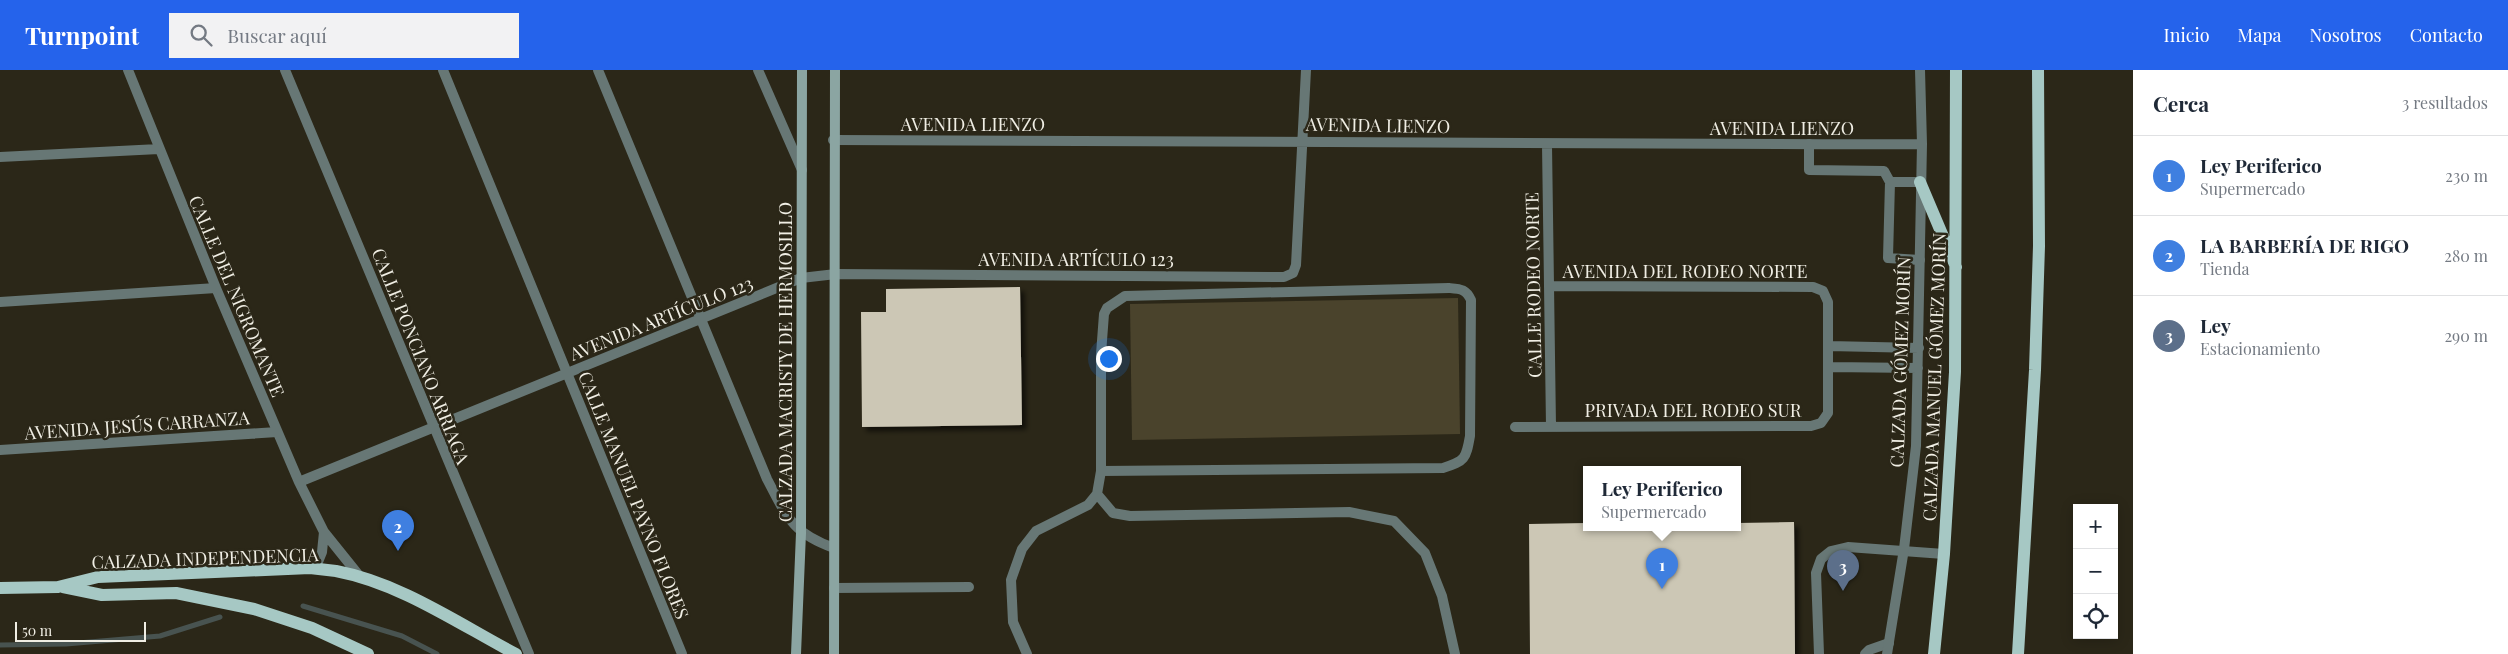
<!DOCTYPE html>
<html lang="es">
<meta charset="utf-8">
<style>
:root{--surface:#fff;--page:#f2f2f3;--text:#1f2937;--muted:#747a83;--line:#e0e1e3;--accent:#2563eb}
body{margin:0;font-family:"Playfair Display",serif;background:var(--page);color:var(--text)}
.controls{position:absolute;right:15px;bottom:15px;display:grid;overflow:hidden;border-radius:0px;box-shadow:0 2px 12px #0003}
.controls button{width:45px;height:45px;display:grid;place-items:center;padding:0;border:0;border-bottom:1px solid var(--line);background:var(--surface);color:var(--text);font:25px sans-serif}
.scale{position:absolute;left:15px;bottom:12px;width:131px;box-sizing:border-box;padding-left:5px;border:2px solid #f0eee4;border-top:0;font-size:14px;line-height:18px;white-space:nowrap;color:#f0eee4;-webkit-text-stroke:4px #2b2718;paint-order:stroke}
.you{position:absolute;left:1108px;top:288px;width:18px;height:18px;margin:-12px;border:4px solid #fff;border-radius:50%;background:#1a73e8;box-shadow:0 0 0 8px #1a73e833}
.badge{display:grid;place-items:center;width:32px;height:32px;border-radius:50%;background:var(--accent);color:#fff;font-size:16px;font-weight:700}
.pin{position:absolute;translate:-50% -41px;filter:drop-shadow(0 1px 2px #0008)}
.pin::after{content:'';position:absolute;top:26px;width:18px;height:15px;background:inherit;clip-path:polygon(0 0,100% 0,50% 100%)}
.popup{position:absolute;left:1583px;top:396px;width:158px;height:65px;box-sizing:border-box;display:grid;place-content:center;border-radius:0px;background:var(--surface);filter:drop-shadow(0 1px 4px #0005);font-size:16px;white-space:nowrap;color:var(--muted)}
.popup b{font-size:19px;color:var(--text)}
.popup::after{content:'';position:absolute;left:50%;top:100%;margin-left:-10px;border:10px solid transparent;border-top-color:var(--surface)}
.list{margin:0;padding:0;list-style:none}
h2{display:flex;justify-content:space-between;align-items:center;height:65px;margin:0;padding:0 20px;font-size:21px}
h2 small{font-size:16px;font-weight:400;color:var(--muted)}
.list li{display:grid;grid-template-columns:32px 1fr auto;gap:15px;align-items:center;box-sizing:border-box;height:80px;padding:0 20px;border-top:1px solid var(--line)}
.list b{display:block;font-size:19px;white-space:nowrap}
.list p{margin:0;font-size:16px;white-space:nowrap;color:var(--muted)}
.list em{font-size:16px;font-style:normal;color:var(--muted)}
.icon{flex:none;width:28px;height:28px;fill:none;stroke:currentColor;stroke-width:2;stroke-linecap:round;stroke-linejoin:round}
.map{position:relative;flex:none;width:2133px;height:584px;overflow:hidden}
header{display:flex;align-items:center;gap:30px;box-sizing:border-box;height:70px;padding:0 25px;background:var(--accent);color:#fff}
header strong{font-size:24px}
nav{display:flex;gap:28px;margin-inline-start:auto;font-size:18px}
.search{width:350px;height:45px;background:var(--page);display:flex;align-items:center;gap:12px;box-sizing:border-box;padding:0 18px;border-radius:0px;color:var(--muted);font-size:19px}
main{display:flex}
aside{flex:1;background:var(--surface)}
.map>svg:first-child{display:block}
</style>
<header>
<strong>Turnpoint</strong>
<div class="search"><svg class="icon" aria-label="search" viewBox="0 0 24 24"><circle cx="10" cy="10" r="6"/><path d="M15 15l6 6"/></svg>Buscar aquí</div>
<nav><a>Inicio</a><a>Mapa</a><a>Nosotros</a><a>Contacto</a></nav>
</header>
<main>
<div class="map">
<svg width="2133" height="584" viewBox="0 0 2133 584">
<defs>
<filter id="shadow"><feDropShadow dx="4.5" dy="4.5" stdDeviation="2.5" flood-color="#0009"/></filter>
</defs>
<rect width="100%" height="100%" fill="#2b2718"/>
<path fill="#4a432c" d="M1458,228L1460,364L1132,370L1130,234Z"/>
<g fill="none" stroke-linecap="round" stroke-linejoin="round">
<path stroke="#485350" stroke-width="5" d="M303,536L402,566L437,584
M0,575L66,574L160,566L220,547"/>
</g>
<path fill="#ccc7b5" filter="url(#shadow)" d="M1020,217L1022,355L862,357L861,242H886V219Z
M1794,452L1795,584H1530L1529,454L1587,453V458H1737V453Z"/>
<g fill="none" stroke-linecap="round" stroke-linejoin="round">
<path stroke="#677775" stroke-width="10" d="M1809,74V100L1884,101L1890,112L1888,188L1920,190
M1890,112H1920
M1097,424L1113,443L1130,446L1349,442L1394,451L1425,483L1442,526L1455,584
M834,518L969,517
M1027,584L1013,552L1011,510L1022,479L1036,461L1088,435L1097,424L1101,401V284L1104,244L1107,238L1125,226L1449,218C1461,219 1466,219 1471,230L1470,366C1466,389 1465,391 1443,398L1101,401
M1819,584L1816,503L1821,489L1831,481L1848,477L1944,484
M1865,584L1869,580L1889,573"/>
<path stroke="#677775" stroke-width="10" d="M128,0L216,218L299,412L324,462L361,508
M285,0L529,584
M443,0L682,584
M598,0L767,409C787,447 792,463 834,478
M758,0L802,100
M833,70C1196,70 1559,75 1922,74
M1547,75L1551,356
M0,87L159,79
M0,232L216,218
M1829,276L1919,278
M1829,297L1918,298
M1515,357L1811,356L1821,353L1828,343V232L1823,221L1813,217L1549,216
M0,380L277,362
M299,412L801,208L836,204L1284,207L1293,203L1296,195L1306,0
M315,499L322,482L324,462
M1887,584L1904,479L1916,376L1922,74L1920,0"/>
<path stroke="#8ba5a2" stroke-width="10" d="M796,584L801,463L802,0
M834,584L835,0"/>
<path stroke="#a6c8c4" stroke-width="12" d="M1920,112L1956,197
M63,517L102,525L176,523L254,539L312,558L368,584
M0,518L58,517L98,507L310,498C318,499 327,500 336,501C400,513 459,554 516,584
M1934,584L1944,484L1955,302L1956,0
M2018,584L2035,300L2039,176L2038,0"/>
</g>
<g text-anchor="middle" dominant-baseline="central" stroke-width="5" stroke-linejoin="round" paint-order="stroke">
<g font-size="18" fill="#f0eee4" stroke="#2b2718">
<text x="973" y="54">AVENIDA LIENZO</text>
<text transform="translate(1378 55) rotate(1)">AVENIDA LIENZO</text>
<text x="1782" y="58">AVENIDA LIENZO</text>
<text x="1076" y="189">AVENIDA ARTÍCULO 123</text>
<text x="1685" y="201">AVENIDA DEL RODEO NORTE</text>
<text transform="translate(1533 215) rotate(-91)">CALLE RODEO NORTE</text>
<text transform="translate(237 226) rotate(67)">CALLE DEL NIGROMANTE</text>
<text transform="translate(661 248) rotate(-22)">AVENIDA ARTÍCULO 123</text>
<text transform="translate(421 286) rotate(68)">CALLE PONCIANO ARRIAGA</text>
<text transform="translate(785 292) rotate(-90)">CALZADA MACRISTY DE HERMOSILLO</text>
<text transform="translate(1900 292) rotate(-88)">CALZADA GÓMEZ MORÍN</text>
<text transform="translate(1934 307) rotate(-88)">CALZADA MANUEL GÓMEZ MORÍN</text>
<text x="1693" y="340">PRIVADA DEL RODEO SUR</text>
<text transform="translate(137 355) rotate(-4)">AVENIDA JESÚS CARRANZA</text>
<text transform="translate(634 425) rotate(68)">CALLE MANUEL PAYNO FLORES</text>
<text transform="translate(205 488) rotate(-2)">CALZADA INDEPENDENCIA</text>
</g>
</g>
</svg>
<div class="controls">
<button>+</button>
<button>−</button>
<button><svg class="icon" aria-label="locate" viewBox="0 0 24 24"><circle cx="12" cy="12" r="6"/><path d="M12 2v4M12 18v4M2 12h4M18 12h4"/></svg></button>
</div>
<div class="scale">50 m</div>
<div class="you"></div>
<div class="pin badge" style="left:1662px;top:519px;background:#3f7fe0">1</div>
<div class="popup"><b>Ley Periferico</b>Supermercado</div>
<div class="pin badge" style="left:398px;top:481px;background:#3f7fe0">2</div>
<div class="pin badge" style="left:1843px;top:521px;background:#5c6f8a">3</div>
</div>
<aside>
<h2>Cerca<small>3 resultados</small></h2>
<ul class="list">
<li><span class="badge" style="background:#3f7fe0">1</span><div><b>Ley Periferico</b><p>Supermercado</p></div><em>230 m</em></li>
<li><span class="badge" style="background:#3f7fe0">2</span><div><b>LA BARBERÍA DE RIGO</b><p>Tienda</p></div><em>280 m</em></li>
<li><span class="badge" style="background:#5c6f8a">3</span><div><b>Ley</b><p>Estacionamiento</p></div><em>290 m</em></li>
</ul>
</aside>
</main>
